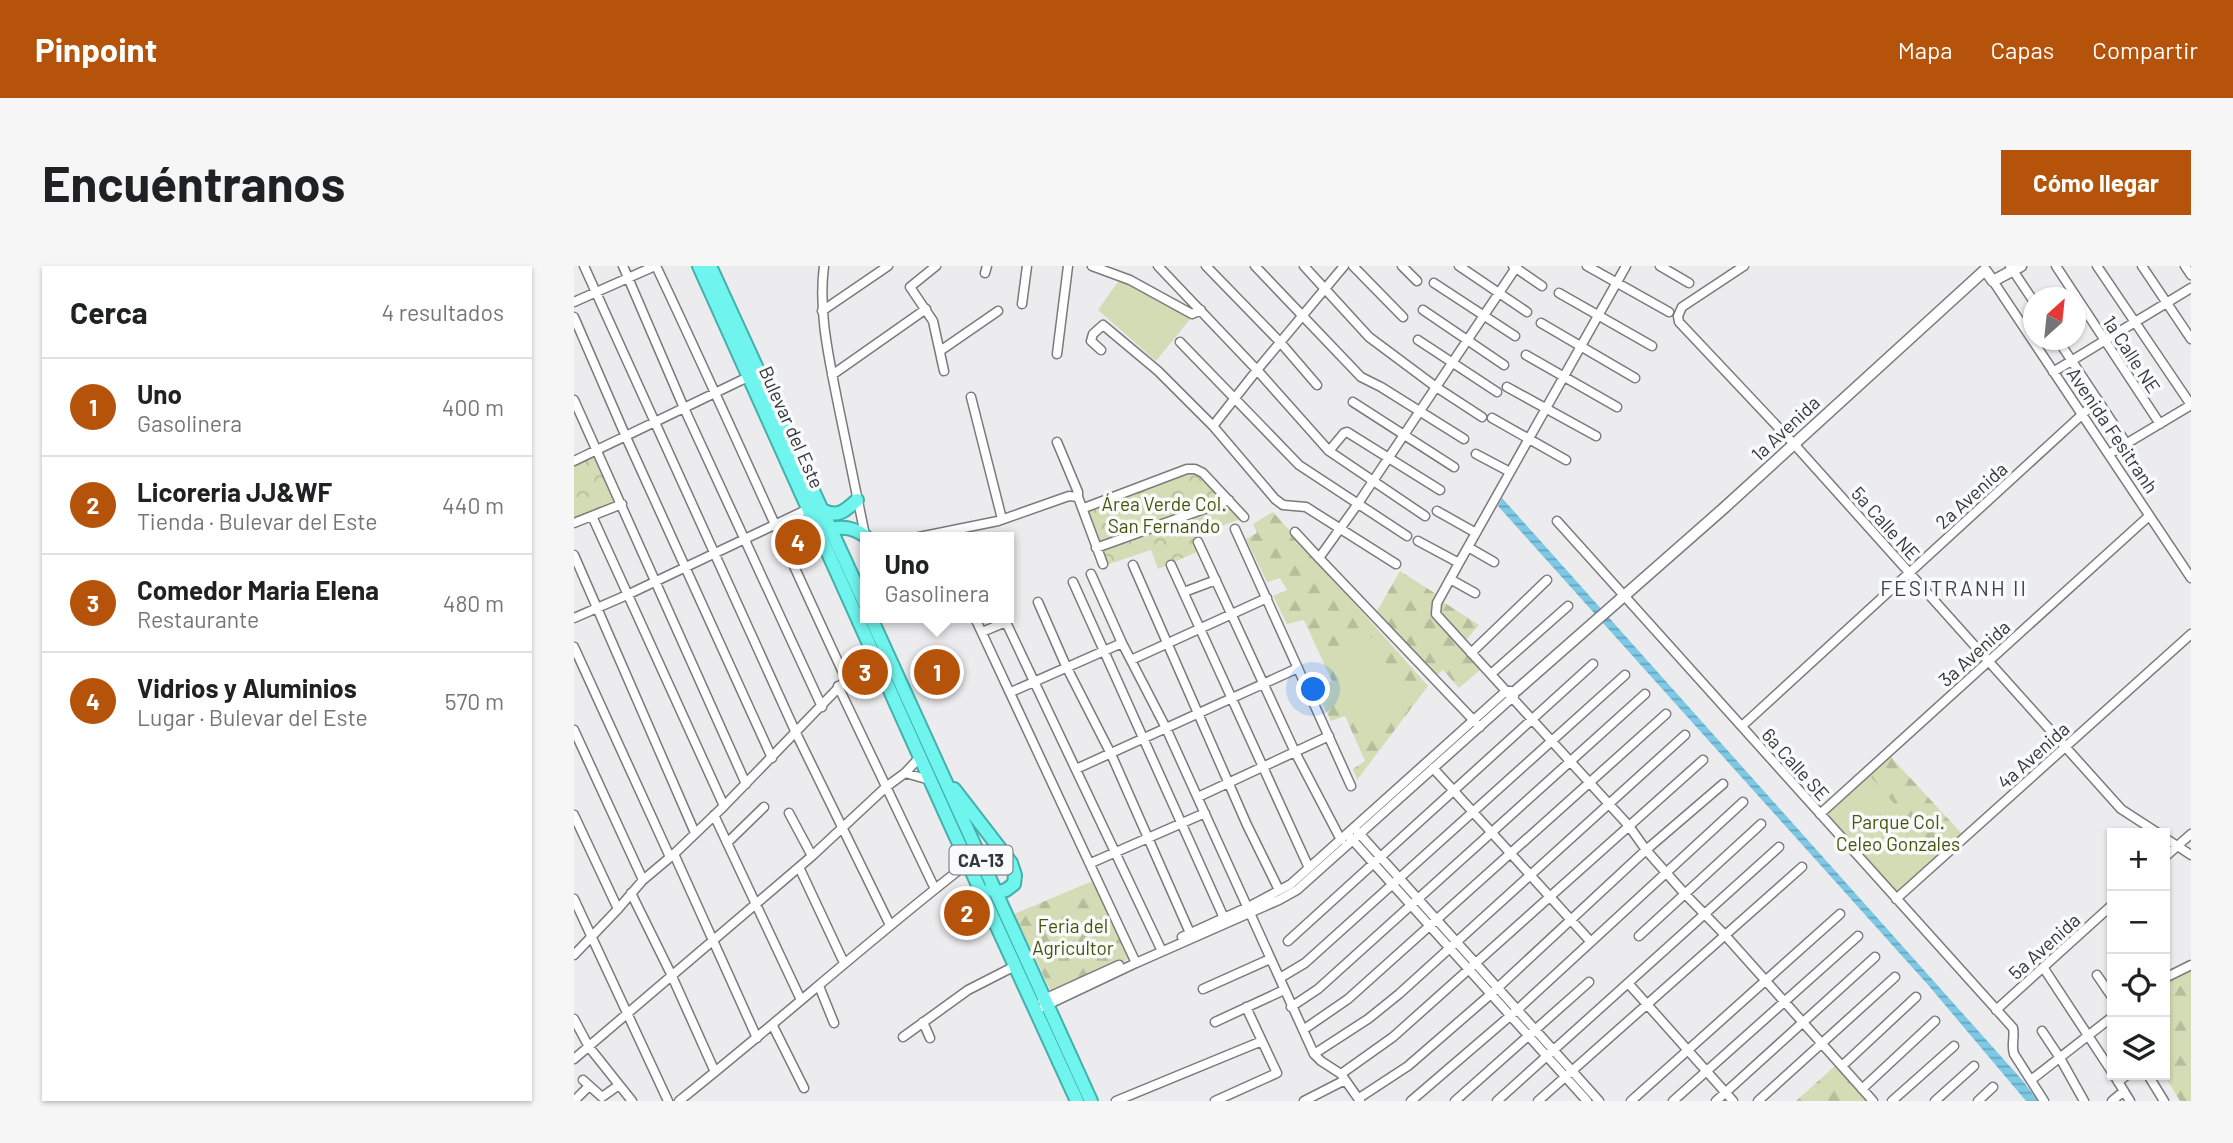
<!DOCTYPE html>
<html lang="es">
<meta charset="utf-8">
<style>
:root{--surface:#fff;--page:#f6f6f6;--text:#202124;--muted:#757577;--line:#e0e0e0;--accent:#b45309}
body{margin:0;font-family:Barlow,sans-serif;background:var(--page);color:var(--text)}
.controls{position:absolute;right:21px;bottom:21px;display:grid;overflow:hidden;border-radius:0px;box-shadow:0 2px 5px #0004}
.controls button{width:63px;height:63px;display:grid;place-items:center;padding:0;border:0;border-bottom:2px solid var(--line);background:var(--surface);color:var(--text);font:35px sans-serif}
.compass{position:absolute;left:1449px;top:21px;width:63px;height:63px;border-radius:50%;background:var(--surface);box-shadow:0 2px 5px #0004;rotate:27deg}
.you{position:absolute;left:740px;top:424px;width:24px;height:24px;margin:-18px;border:5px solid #fff;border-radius:50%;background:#1a73e8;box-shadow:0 0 0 10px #1a73e833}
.badge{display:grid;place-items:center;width:46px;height:46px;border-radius:50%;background:var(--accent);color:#fff;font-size:23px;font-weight:700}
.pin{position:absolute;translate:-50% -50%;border:4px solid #fff;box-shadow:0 2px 7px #0006}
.popup{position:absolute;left:286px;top:266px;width:154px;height:91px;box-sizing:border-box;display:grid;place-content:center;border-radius:0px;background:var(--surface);filter:drop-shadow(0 2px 5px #0005);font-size:23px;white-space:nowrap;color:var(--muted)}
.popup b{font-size:26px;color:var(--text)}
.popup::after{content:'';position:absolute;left:50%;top:100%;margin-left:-14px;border:14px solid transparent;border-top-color:var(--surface)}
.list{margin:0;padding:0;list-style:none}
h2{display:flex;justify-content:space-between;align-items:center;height:91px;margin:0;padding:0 28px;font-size:30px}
h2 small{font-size:23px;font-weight:400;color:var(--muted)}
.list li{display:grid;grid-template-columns:46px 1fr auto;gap:21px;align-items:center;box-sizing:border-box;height:98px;padding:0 28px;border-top:2px solid var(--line)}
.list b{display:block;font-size:26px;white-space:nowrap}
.list p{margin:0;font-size:23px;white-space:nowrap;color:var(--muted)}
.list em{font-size:23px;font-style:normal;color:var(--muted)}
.icon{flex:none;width:38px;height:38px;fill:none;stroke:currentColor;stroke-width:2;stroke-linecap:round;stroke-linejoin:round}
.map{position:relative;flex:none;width:1617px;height:835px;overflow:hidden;border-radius:0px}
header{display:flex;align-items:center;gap:42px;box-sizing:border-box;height:98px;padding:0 35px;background:var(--accent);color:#fff}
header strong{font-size:33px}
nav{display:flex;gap:38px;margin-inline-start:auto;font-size:24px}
.intro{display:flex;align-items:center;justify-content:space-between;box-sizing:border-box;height:168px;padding:0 42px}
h1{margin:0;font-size:49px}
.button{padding:18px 32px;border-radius:0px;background:var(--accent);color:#fff;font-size:24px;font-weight:700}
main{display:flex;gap:42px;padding:0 42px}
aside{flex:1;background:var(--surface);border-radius:0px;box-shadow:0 2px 5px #0004}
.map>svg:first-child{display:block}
</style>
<header>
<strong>Pinpoint</strong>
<nav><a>Mapa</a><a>Capas</a><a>Compartir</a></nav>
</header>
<div class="intro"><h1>Encuéntranos</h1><a class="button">Cómo llegar</a></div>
<main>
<aside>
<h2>Cerca<small>4 resultados</small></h2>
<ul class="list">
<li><span class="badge">1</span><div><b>Uno</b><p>Gasolinera</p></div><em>400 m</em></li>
<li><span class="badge">2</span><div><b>Licoreria JJ&amp;WF</b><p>Tienda · Bulevar del Este</p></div><em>440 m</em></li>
<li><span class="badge">3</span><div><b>Comedor Maria Elena</b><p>Restaurante</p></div><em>480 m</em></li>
<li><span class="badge">4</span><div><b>Vidrios y Aluminios</b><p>Lugar · Bulevar del Este</p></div><em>570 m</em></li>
</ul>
</aside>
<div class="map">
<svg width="1617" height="835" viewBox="0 0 1617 835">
<defs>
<pattern id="forest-firs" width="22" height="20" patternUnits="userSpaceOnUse" patternTransform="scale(1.75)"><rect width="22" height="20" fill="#d3dcb4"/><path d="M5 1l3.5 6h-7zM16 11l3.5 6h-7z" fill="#b6bd9b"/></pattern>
<pattern id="park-crowns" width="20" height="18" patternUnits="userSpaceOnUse" patternTransform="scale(1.75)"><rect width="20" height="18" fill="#d3dcb4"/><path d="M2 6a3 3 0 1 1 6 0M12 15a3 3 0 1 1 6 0" fill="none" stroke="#b6bd9b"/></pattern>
<pattern id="water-rules" width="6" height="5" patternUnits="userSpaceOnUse" patternTransform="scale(1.75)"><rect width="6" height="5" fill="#7dc9e5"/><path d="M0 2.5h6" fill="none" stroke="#67a4ba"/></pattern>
</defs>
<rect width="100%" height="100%" fill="#ececef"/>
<path fill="url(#forest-firs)" d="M699,246L854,420L783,514L779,503L791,495L771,450L757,455L741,422L758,415L730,354L713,358L699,330L713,324L706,312L693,316L672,273L683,267L679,258Z
M826,305L862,328L860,330L905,359L886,381L906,404L885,422L869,404L863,409L802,347Z
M1315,489L1389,569L1321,631L1247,549Z
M521,614L557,692L478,727L440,648Z
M1617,702V835H1606L1590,809L1591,718Z
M1263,798L1296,835H1222Z"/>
<path fill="url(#park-crowns)" d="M24,187L46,234L0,254V198Z
M623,198L669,252L621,270L627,284L584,303L577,284L526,301L507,240L589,208Z"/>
<path fill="#d3dcb4" d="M546,13L617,52L582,95L524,44Z
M588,220L599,250L573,260L559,230Z
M800,370L834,445L790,475L753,392Z
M1297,511L1363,587L1321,625L1252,550Z"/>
<path fill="url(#water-rules)" d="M928,232L1449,815L1464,835H1452L1355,720L924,240Z"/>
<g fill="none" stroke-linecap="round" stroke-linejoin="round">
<g stroke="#7a7a7c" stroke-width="11">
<path id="minor" d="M10,0L222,467L316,659
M49,0L110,142L248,441
M82,0C147,137 208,276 272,413
M250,0C244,46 255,92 264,138C273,182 282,225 291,269
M362,0L336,21L359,55L370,105
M518,0L556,14L618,48L627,44
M584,0L683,104L755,185L851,250
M632,0L706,76L743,119
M681,0L787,111L807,121L890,173
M730,0L795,71L862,121L908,151
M779,0L829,51
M828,0L843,15
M885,0L953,46
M939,0L968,20
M1013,0L1095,46
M1052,0L885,297L863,337L862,348L1055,560L1072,584L1111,628L1150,668L1299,835
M1086,0L1115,17
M1170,0L1108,41L1104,50L1105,56L1220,178L1547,543L1584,567
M1436,0L1460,36
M1482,0L1586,158
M1523,0L1617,139
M1568,0L1617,73
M1611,0L1617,9
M411,7L413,0
M1419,15L1617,312
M860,17L941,70
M985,27L1078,80
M0,36L81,0
M448,38L453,0
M849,44L930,99
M248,45L314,0
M0,51L52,171L198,492
M967,57L1061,112
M844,74L923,126
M1484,74L1552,177
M606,76L725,199L833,270
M527,84L517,75L519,68L529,59L584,105L639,160L701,233L709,239L732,241L822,298
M366,85L424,45
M483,88L494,0
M952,89L1043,141
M1479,106L1617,22
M258,109L352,43
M933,121L1022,170
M397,131L428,253
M0,134L172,518
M779,136L880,201
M918,152L992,194
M639,160L683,104L770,0
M483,176L504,226V231
M755,185L770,167L773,166L866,224
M902,188L936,206
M1535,188L1617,139
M0,195L174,111
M510,242L613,203H621L629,207L670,251
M863,245L902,267
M18,250L150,540
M983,255L1439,762C1441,771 1437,779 1440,788L1470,835
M0,257L48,238
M661,263L777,520
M721,266L745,292
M345,271L424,255L495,230L504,231L529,298
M844,275L885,297
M624,276L721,486L767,574
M894,281L920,296
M522,282L655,234
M0,289L121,567
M559,299L673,559L705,624
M597,299L735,602
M517,308L548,377L592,462L740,788L747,795L767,808L786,835
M876,313L901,327
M499,316L650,652
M610,326L642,314
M464,336L492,400L537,488L616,667
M0,352L53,329L234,243
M401,352L562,697
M430,352L586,681
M408,366L432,356
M0,381L96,591
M897,387L973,314
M557,394L693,332
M917,408L994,340
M264,420L361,623
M437,426L548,377
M1168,460L1524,134
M906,461L745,292L783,239L943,0
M0,464L69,614
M859,502L1017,676
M502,503L724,402
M331,507L356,514
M624,531L755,470
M215,547L238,590
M1246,548L1575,250
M0,549L44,643
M140,549L227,734
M784,566L1025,835
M775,570L1013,835
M1591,572L1617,589
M153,577L190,541
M100,588L183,772
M1591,591L1617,568
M517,597L631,547
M225,601L270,697
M57,627L97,708L141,806
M0,633L94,835
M1322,633L1617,368
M1065,670L1187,558
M608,671L674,641L717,618L932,425H937
M714,675L1019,398
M0,689L44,643L69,614L100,588L150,540L299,386
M1469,701L1538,806
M1523,709L1538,731
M706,712L731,697L1051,409
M1591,712L1617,699
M1054,717L1159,835
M245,720L260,757
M629,723L696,693
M468,734L545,699
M469,741L562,697L705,634L723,624L940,430
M717,741L744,723L1071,428
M1422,744L1538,639
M0,753L15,781L58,835
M349,756L356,772
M641,756L710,724
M199,760L230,822
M729,764L774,733L1092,448
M1468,765L1486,792L1510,835
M329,771L394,724L441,700
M740,788L794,753L825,728L1111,469
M0,793L238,590L312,521L331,507L346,491
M1268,800L1342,731
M767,808L819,771L1129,494
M1540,809L1556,835
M1574,809L1590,835
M9,814L28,831L45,819
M1457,814L1538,751
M1544,816L1553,809
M1288,823L1361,755
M785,832L834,800L917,728L1072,584L1149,518
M0,835L15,820
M105,835C203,757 295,674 394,597
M542,835L688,775
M641,835L703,807L672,741
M730,835L771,814
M837,835L943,744L1169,536
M881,835L1015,716
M923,835L1205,581
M964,835L1228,601
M1057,835L1266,648
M1099,835L1284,670
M1142,835L1301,691
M1184,835L1321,711
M1318,835L1380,780
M1361,835L1400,800
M1404,835L1419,821
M1538,835L1550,825"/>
</g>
<g stroke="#7a7a7c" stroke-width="13">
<path id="tertiary" d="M943,424L1150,242L1411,4L1419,15L1447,0"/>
</g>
<g stroke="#44b0ab" stroke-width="16">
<path id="trunk" d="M125,0L376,558L503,835
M136,0L291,338
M248,244C264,252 271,245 283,234
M257,263C270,260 280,262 291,270
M297,352L517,835
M380,523L437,597L441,609L440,618L432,624L422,627L417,622"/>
</g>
<use href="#minor" stroke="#fff" stroke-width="8"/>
<use href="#tertiary" stroke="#fff" stroke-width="10"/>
<use href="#trunk" stroke="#6ff4ee" stroke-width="12"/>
</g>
<g text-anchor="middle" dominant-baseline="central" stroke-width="7" stroke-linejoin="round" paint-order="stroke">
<rect fill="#f9fafc" stroke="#707172" stroke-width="2" x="375.5" y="579.5" width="63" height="29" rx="5"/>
<g font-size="18" font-weight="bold" fill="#363637">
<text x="407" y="594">CA-13</text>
</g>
<g font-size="19" fill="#363637" stroke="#f9fafc">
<text transform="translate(1558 88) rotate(57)">1a Calle NE</text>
<text transform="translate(218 161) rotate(66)">Bulevar del Este</text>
<text transform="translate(1211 162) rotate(-43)">1a Avenida</text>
<text transform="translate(1539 164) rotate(56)">Avenida Fesitranh</text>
<text transform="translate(1397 229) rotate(-42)">2a Avenida</text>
<text transform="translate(1312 257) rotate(48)">5a Calle NE</text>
<text transform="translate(1400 387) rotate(-42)">3a Avenida</text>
<text transform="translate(1459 489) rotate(-42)">4a Avenida</text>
<text transform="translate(1222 498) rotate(48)">6a Calle SE</text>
<text transform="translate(1470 680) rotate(-42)">5a Avenida</text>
</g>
<g font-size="19" fill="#48530a" stroke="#f9fafc">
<text x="590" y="237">Área Verde Col.<tspan x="590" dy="22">San Fernando</tspan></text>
<text x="1324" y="555">Parque Col.<tspan x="1324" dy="22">Celeo Gonzales</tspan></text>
<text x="499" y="659">Feria del<tspan x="499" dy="22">Agricultor</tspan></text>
</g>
<g font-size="21" letter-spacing="2" fill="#444446" stroke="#f9fafc">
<text x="1380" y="321">FESITRANH II</text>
</g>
</g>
</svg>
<div class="controls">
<button>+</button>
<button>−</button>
<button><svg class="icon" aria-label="locate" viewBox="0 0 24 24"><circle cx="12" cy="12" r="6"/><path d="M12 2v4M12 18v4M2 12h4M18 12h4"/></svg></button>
<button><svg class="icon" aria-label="layers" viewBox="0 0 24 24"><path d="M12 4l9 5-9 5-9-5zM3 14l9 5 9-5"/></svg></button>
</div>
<svg class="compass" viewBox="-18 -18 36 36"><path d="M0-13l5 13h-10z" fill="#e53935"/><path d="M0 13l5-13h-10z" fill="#757577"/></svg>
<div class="you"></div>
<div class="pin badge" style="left:363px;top:406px">1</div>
<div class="popup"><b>Uno</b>Gasolinera</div>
<div class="pin badge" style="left:393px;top:647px">2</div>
<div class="pin badge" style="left:291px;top:406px">3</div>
<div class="pin badge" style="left:224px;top:276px">4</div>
</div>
</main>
